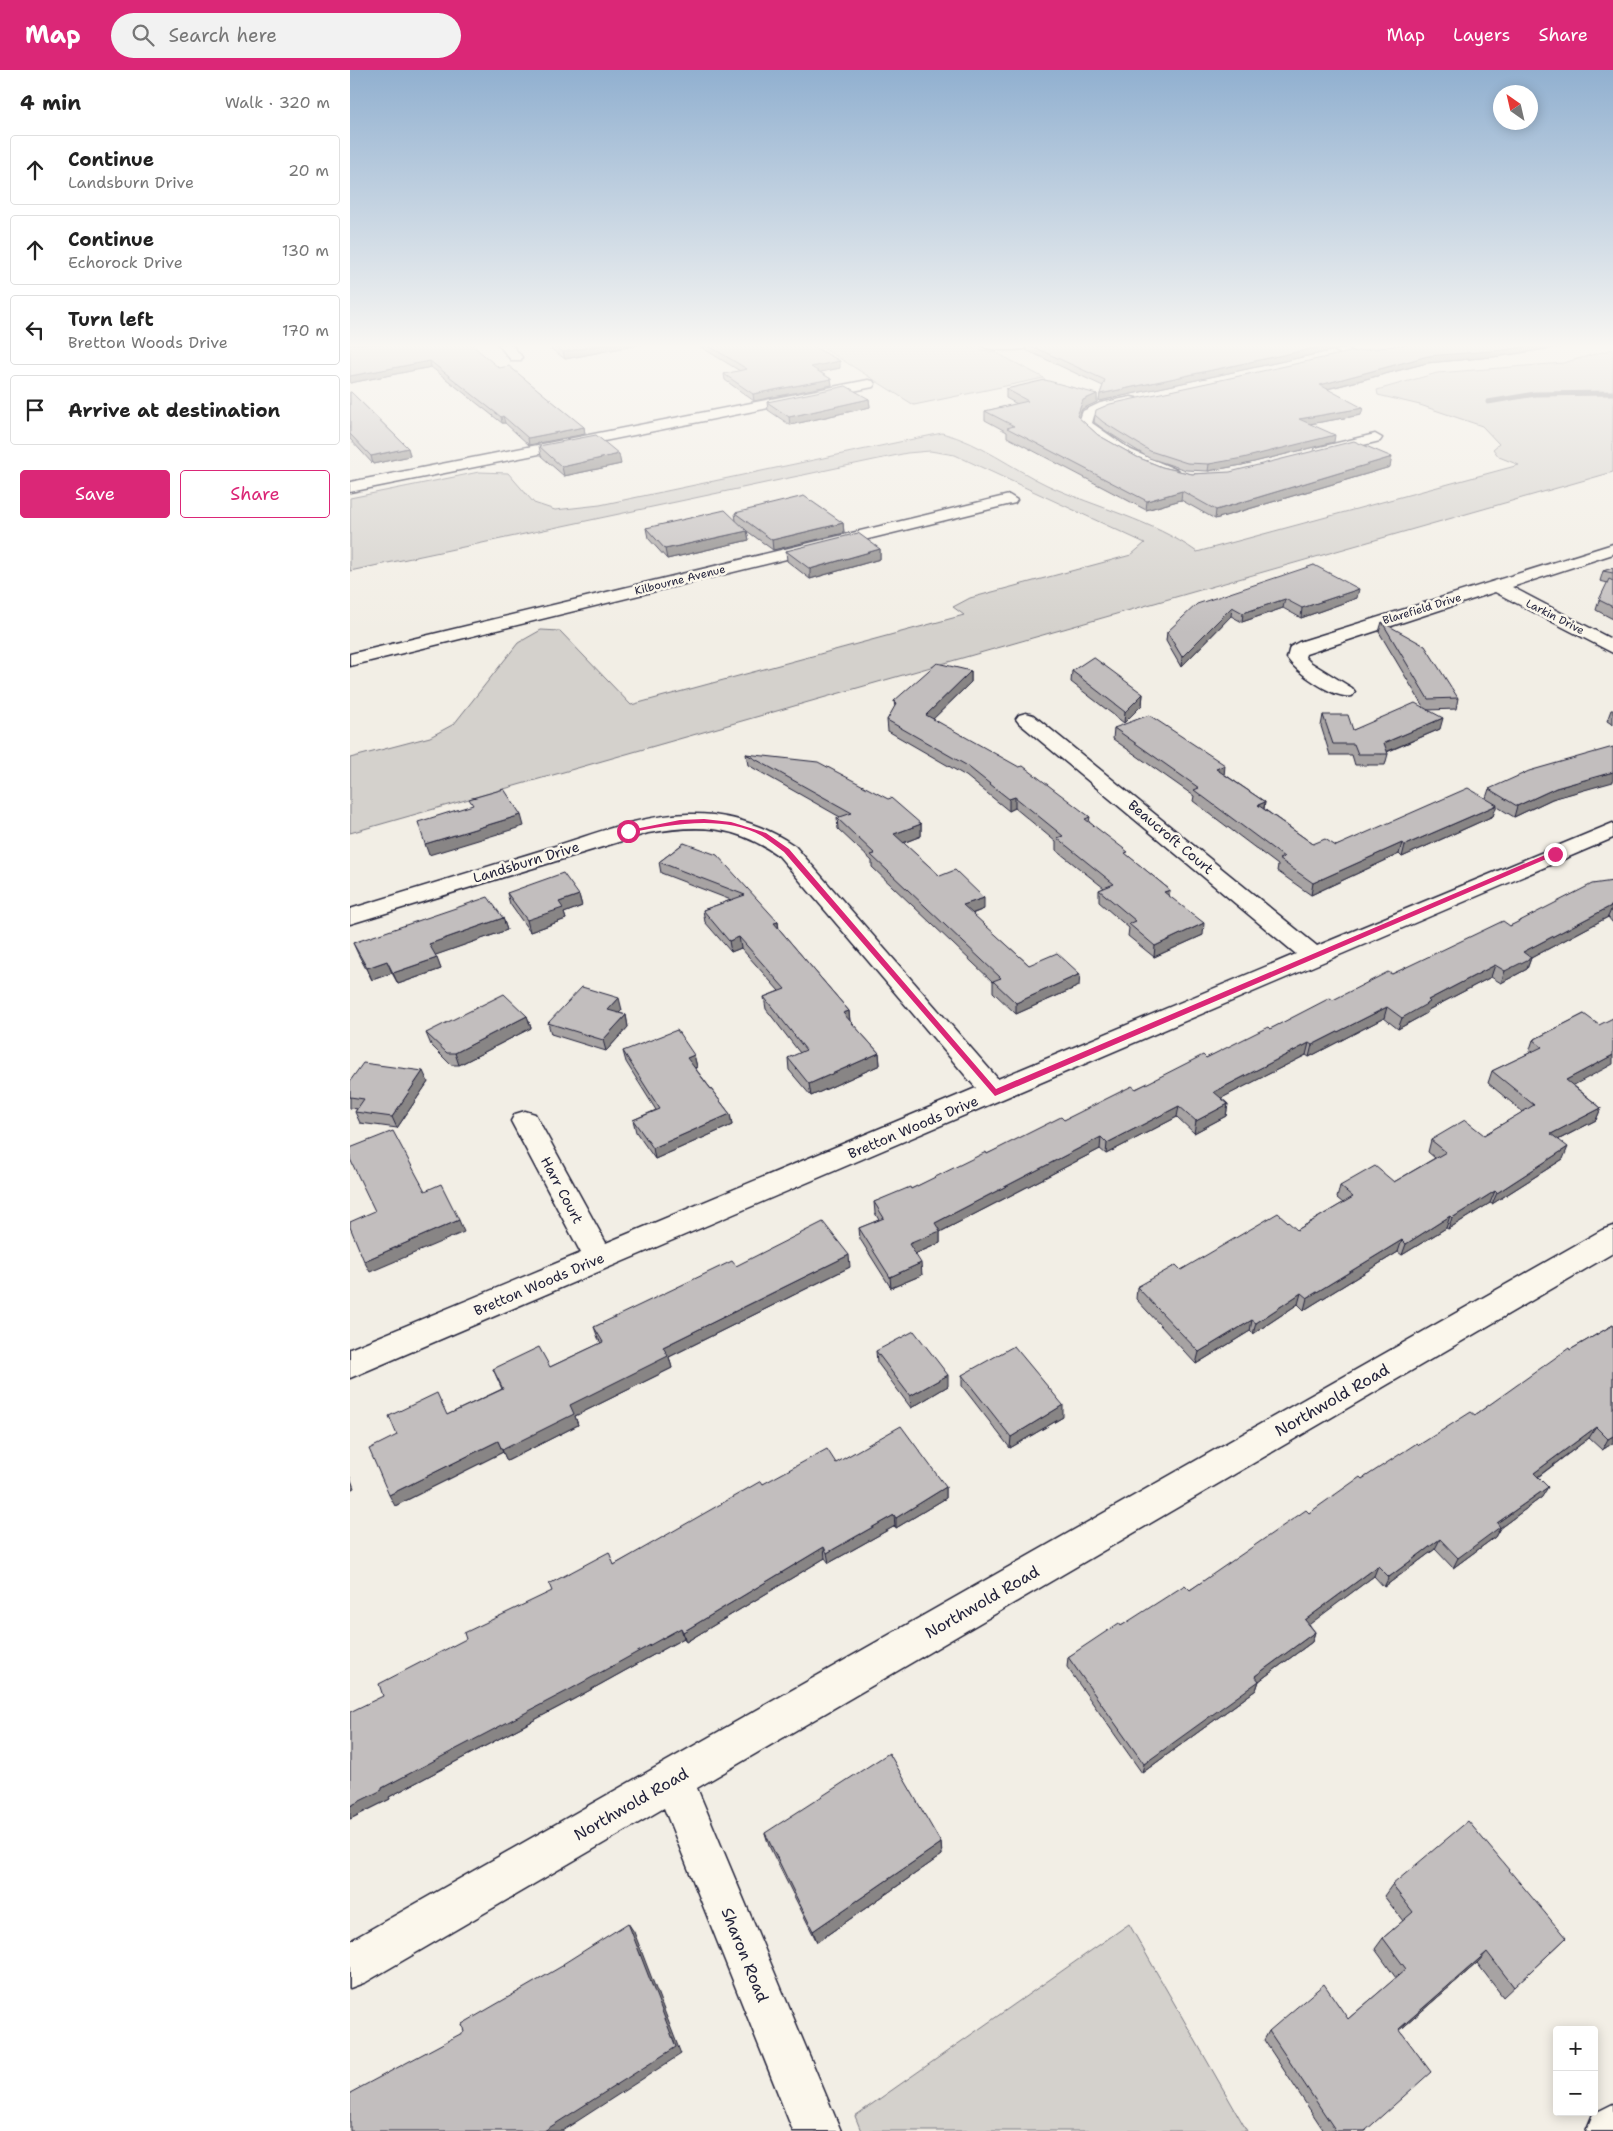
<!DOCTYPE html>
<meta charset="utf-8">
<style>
:root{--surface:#fff;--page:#f2f2f2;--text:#222;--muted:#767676;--line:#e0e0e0;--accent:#db2777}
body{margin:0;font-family:"Shantell Sans",sans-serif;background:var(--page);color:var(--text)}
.controls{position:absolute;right:15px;bottom:15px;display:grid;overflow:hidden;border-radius:5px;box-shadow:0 2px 12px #0003}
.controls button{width:45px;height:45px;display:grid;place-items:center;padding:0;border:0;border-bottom:1px solid var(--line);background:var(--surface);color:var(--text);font:25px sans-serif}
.compass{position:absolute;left:1143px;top:15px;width:45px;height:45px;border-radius:50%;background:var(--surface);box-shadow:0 2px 12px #0003;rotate:326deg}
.stop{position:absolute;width:15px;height:15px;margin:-11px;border:4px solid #db2777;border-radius:50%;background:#fff}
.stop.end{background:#db2777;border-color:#fff;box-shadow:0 1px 5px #0008}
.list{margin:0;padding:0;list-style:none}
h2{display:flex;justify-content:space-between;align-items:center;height:65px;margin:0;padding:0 20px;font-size:21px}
h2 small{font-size:16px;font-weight:400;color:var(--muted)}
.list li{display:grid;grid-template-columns:32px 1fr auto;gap:15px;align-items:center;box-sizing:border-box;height:70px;margin:0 10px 10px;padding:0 10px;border:1px solid var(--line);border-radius:5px}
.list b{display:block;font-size:19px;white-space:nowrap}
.list p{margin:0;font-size:16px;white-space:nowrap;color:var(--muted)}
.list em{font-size:16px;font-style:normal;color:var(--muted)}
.actions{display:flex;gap:10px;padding:15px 20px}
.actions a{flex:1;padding:11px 0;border:1px solid var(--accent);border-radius:5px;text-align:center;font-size:18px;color:var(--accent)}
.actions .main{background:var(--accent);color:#fff}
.icon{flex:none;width:28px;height:28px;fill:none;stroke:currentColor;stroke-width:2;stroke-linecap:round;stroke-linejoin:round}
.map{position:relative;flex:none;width:1263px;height:2061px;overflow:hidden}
header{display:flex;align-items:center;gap:30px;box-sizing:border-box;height:70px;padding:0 25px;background:var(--accent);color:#fff}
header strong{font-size:24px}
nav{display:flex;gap:28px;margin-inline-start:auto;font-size:18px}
.search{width:350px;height:45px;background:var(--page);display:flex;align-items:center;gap:12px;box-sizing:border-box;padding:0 18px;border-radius:28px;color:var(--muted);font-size:19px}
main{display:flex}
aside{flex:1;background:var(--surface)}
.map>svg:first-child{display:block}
</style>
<header>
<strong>Map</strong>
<div class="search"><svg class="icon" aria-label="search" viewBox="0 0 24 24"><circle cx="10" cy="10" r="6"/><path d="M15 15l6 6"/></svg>Search here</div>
<nav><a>Map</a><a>Layers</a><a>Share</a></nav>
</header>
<main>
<aside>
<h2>4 min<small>Walk · 320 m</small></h2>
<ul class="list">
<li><svg class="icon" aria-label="ahead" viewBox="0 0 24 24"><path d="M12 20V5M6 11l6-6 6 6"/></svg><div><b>Continue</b><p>Landsburn Drive</p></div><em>20 m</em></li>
<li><svg class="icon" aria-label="ahead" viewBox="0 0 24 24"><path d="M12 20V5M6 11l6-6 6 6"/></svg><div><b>Continue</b><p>Echorock Drive</p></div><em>130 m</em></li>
<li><svg class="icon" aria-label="left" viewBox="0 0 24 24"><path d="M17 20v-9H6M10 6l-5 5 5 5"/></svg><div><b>Turn left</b><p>Bretton Woods Drive</p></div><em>170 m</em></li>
<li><svg class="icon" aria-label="arrive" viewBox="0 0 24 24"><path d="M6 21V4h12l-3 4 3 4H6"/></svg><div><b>Arrive at destination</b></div></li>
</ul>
<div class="actions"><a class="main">Save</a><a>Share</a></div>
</aside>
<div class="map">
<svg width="1263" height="2061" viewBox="0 0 1263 2061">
<rect width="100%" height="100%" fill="#f2eee5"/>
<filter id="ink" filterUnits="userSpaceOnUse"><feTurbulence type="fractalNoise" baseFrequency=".02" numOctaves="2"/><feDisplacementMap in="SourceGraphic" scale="10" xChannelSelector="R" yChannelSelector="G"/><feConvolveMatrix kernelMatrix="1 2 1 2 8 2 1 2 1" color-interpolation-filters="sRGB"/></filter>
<g filter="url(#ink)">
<path fill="#d4d1cc" stroke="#7b7a84" d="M467,274H599L645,282L694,308L564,335Z
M1263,279V402L0,763V688L80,667L104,654L168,573L191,560L210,561L281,635L614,545L603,537L620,528L781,485L795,473L605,385L580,381L557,383L0,501V428L129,402L158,403L184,433L205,440L250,435L592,363C631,373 661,398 697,415C747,438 802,450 847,482L1169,395L1149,387L1143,379L1149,374L1132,356L1070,335L1028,325L1027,320L1087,303L1213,293Z
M779,1854L897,2061H511L505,2046Z"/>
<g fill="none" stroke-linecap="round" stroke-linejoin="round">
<path stroke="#76747f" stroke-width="5" d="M1138,332L1185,324L1263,323"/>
<g stroke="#22223b" stroke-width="3">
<path id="street" d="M148,274H161L172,287L171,290H161Z
M629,274H687C680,282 636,282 629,274Z
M973,274H990L1005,283L1004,286H994Z
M518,310L523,311L525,314L523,317L0,422V412Z
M781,327L786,328L788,331L786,334L759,339L744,346L742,353L781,380L827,400L830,403L827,406C805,412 741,372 728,354L733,341L750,333Z
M1025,364L1032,368L1030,371L971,385L964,381L966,378Z
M659,425L667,430L665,433L0,596V584Z
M1263,474V484L1162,517L1263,570V583L1145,522L956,584L955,587L960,592L1002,618L1005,622L1002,626C985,630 946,602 937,588L940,577L949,572Z
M676,643L683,645L967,876L1263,753V768L0,1308V1279L231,1183L161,1051L165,1044L175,1041L185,1044L256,1173L626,1018L429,786C385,755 349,754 298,763L0,854V839C66,819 133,798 199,778C244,764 291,745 338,744C377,743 413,754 445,776L648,1009L946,884L669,653L666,649L669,645Z
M1263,1156V1183L347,1718L491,2061H443L314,1738L16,1912L0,1918V1871L1252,1160Z
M1263,2034V2061H1236L1243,2044Z"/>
</g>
<use href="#street" fill="#fbf7ec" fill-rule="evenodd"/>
</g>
<path fill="#a7a3a3" stroke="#22223b" d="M0,274L149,298L234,357L235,364L179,375L155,353H152L81,297L0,313Z
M194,274H292L215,289Z
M346,274H459L490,298L470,302L481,309L482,315L404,331L375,310L374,304L390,301Z
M676,274L999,277L749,331L750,324L753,316L676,280Z
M1059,274L1152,286L1077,293L978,319L1011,345L960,354L984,372L892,395L858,401L836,400L799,388L753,359L744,352L745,345Z
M656,319L747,324V332L732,339L729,348L748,365L787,387L812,397L842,404L1040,397L865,449L831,430L796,440L657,367V362L635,350V341L667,334L656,328Z
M0,322L58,378L60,386L23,394L0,369Z
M519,329L520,337L440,355L418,340L417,332Z
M189,376L271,394L214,406L191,386Z
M385,443L493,453L494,463L423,480L397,461L399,470L317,489L298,468L296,458L386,451Z
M530,479V489L460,509L437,491L436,481Z
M964,495L1007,528L951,548L933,538L892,552L881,546L831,597L816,571L817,562Z
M1263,498V549L1246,540L1249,530L1258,513L1250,511L1253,501Z
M1032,552L1108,628L1106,639L1078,640L1090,659L1037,682L1038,684L1035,695H1005L1002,685H980L971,656L973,645L1003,660L1074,638L1029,562Z
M621,601V612L583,649L740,747L739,752L777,785L820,820L819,826L853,865L804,887L778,866L779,858L749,832V820L754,818L706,780V772L665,738L659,741L616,706L538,661L537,650L545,637L544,631Z
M722,601L793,624L792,635L774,653L721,612Z
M1261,640H1263V655L1257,651Z
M764,658L874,704L915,732L914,739L963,774L986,776L1136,728L1139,719L1257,713L1202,729L1164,747L1146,736L1143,746L1052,787L1049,784L961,825L927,801L928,795L843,731L844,726L763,669Z
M396,684L571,754V766L553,773L590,806L634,839L622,844L679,895L729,916L666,944L643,922V912L522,797V791L488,759L487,748L490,747L398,695Z
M334,773L428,852L429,859L499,941L500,951L529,983L530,995L461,1026L439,1000L438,988L450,983L416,939L414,927L429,921L391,878L381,882L355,852L353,840L381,830L311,803L309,792Z
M1263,811V853L1258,847L1181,888L1177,899L1151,913L1141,907L1078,940L1077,943L1048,959L1034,948L959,987L956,985L871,1028L878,1034L876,1046L844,1063L827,1047L756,1084L750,1079L590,1162V1173L565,1184L572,1205L541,1218L510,1169L509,1158L529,1150L525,1143L524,1132L561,1119L637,1084L856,988L1042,904L1160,856Z
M157,823L229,825L232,836L214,843L216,849L180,862L160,834Z
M153,848L157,860L85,885L91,899L48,914L42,903L22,910L8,884L3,873Z
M272,940L269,943L276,945L278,957L256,981L201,964L198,953Z
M1234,944L1223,1015L1251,1038L1246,1050L1208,1070L1213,1089L1142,1134L1140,1133L1098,1159L1096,1158L1052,1185L1048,1182L954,1240L948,1234L903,1264L900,1261L846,1294L786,1229L787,1217L831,1200L947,1160L993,1133L987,1128L990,1116L1044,1112L1085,1088L1078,1082L1081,1070L1134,1065L1173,1042L1138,1013L1142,1001L1180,983L1179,982L1183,970Z
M177,946L181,958L109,995H101L81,975L76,963Z
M273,981L344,985L347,997L345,998L380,1044L382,1055L305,1089L286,1062L283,1050L306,1040L276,992Z
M0,1011L78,1012L47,1058L10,1053L5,1042L7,1039L0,1038Z
M386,1196L500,1197L319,1287L322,1298L225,1346L228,1355L157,1391L153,1382L45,1436L97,1345L152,1319L143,1299L200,1297L251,1273L248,1268L244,1257Z
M1263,1255V1373L1252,1380L1239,1368L1188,1407L1192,1427L1150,1458L1145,1467L1103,1498L1085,1479L1034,1517L1024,1506L959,1554L965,1562L962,1572L909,1611L906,1620L792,1703L717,1597L718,1587L771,1556L840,1520L1012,1409L1069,1375L1125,1345L1220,1280Z
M526,1281L598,1316L561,1338L527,1292Z
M612,1305L713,1347L660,1378L612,1316Z
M486,1393L596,1417V1428L546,1458L545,1456L479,1493L475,1488L336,1572L334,1568L224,1629L39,1727L40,1729L0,1749L33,1626L264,1495L413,1414Z
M415,1763L591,1773L592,1785L467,1872L419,1776Z
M1042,1815L1216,1868L1153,1927L1127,1893L1050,1960L1016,2061H974L914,1970L919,1961L998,1949L1046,1908L1025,1879L1033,1868L1053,1851L1034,1826Z"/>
<path fill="#888585" stroke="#22223b" d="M256,274H292L215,289L213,282Z
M984,274H1021L999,277L749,331L750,324Z
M1191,274H1230L1152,286L1077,293L969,321L970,315L1078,286Z
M80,291L81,297L0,313V306Z
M490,291V298L462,304L461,297Z
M481,309L482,315L404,331L403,324Z
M747,324V332L732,339L726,354L727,346L733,330Z
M519,329L520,337L440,355L439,347Z
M1013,338L1011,345L948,356L949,349Z
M153,346L155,353H152L151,347Z
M234,357L235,364L179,375L178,368Z
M985,365L984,372L892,395L858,401L859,394Z
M58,378L60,386L23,394L21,386Z
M269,384L271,394L214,406L212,397Z
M1042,387L1040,397L865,449L866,440Z
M832,421L831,430L796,440L797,431Z
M493,453L494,463L423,480L422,470Z
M397,461L399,470L317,489L315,479Z
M530,479V489L460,509V499Z
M1009,519L1007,528L951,548L952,538Z
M935,529L933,538L892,552L893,543Z
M882,537L881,546L831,597L832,587Z
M621,601V612L576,656V645Z
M793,624L792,635L774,653L775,642Z
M1093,648L1090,659L1031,684L1034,673Z
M875,695L874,707L866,699Z
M1263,702V712L1202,729L1164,747L1167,736L1206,718Z
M665,727V738L659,741V729Z
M915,732L913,743L908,735Z
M1147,735L1143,746L1052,787L1055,775Z
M171,745L174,756L79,785L75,774Z
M571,754V766L545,776L544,764Z
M1052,773L1049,784L961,825L963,813Z
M820,820L818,831L814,822Z
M229,825L232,836L214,843L216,849L180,862L177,850L209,832Z
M634,828V839L613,847V835Z
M1263,835L1258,847L1181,888L1177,899L1151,913L1155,901L1173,882Z
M153,848L157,860L83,886L79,874Z
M428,852L429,863L424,853Z
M854,853L853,865L804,887L805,876Z
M389,867L391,878L381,882L379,871Z
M87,888L91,899L48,914L43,903Z
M37,891L42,903L22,910L17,898Z
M1145,895L1141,907L1078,940L1077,943L1048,959L1052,948L1078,930Z
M730,904L729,916L666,944V933Z
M269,928L272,940L261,952L258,940Z
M1037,937L1034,948L959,987L962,975Z
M499,941L500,952L493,943Z
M276,945L278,957L256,981L253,970Z
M177,946L181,958L109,995L105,983Z
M959,973L956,985L862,1033L864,1022Z
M529,983L530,995L461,1026L459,1014Z
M344,985L347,997L340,1000L337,988Z
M1263,985V994L1211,1022L1216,1010Z
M73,1001L78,1012L47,1058L42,1047Z
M878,1034L876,1046L844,1063L846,1051Z
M829,1036L827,1047L756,1084L757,1073Z
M1251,1038L1246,1050L1196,1076L1201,1064Z
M380,1044L382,1055L305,1089L303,1078Z
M751,1067L750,1079L590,1162V1173L560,1186L559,1174L585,1153Z
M1218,1077L1213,1089L1142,1134L1147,1123Z
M1145,1121L1140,1133L1098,1159L1102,1148Z
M1100,1146L1096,1158L1052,1185L1056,1174Z
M109,1150L114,1162L20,1202L14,1191Z
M1052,1170L1048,1182L954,1240L957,1228Z
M499,1185L500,1197L319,1287L322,1298L225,1346L228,1355L157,1391L152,1380L220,1335L313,1277Z
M571,1193L572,1205L541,1218L540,1207Z
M951,1223L948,1234L903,1264L906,1253Z
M902,1250L900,1261L846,1294L849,1282Z
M598,1305V1316L561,1338L560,1326Z
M713,1335V1347L660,1378L661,1367Z
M1246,1357L1239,1368L1178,1414L1184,1403Z
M1263,1366V1373L1252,1380L1258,1369Z
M148,1371L153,1382L45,1436L39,1425Z
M0,1407L4,1418L0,1420Z
M596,1417V1428L546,1458V1448Z
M1198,1417L1192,1427L1150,1458L1145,1467L1103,1498L1108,1488L1147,1453Z
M544,1445L545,1456L479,1493L477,1483Z
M1090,1469L1085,1479L1034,1517L1039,1507Z
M474,1477L475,1488L336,1572L333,1562Z
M1028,1496L1024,1506L952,1560L955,1550Z
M331,1558L334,1568L224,1629L39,1727L40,1729L0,1749V1736L32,1718Z
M965,1562L962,1572L909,1611L906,1620L792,1703L794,1694L905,1606Z
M591,1773L592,1785L467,1872L463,1861Z
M278,1853L284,1862L331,1984L212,2061H194Z
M1137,1882L1127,1893L1041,1968L1049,1959Z"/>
<path fill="#c2bebe" stroke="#22223b" d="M0,274H121L149,298L159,296L234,357L178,368L153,346L151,347L80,291L0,306Z
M202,274H256L213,282Z
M356,274H459L490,291L461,297L481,309L403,324L374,304L397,299Z
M677,274H984L750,324L755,310Z
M1059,274H1191L1154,280L1078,286L970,315L1013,338L949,349L985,365L893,388L859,394L837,393L800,381L753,352L745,345L746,340L760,334L1000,282Z
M695,310L747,324L733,330L727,346L748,365L787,387L812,397L842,404L880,402L1004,371L1042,387L866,440L832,421L797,431L657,358L664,356L635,341L678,331L656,319Z
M496,316L519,329L439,347L417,332Z
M0,322H1L58,378L21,386L0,364Z
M246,365L269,384L212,397L189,376Z
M454,426L493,453L422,470L385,443Z
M375,440L397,461L315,479L296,458Z
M508,463L530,479L460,499L436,481Z
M964,495L1009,519L952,538L935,529L893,543L882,537L832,587L817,562L847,534Z
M1263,498V503L1253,501Z
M1259,509L1263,511V537L1249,530Z
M1032,552L1075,576L1108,628L1078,629Z
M743,587L793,624L775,642L722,601Z
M587,593L621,601L576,645L669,697L673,696L740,747L735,749L778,782L775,783L820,820L814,822L854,853L805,876L779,854L786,851L749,820L764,814L707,768L713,766L665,727L659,729L616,695L537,650L546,634L544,631Z
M1065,633L1093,648L1034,673L1038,684H1008L1004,674H983L973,645H998L1003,660Z
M799,645L875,695L866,699L915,732L908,735L963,774L975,769L986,776L1118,718L1147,735L1055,775L1052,773L963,813L929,789L934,787L844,720L849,718L764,658Z
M1263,677V702L1206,718L1167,736L1139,719L1179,701Z
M396,684L468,692L538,729L541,728L571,754L544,764L590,806L605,800L634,828L613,835L679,895L707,883L730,904L666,933L643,911L651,908L521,785L525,784L487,748L502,743Z
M154,719L171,745L75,774L68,752L123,735L119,729Z
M334,773L367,785L428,852L424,853L499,941L493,943L529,983L459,1014L438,988L456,980L414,927L435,919L389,867L379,871L353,840L395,825L309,792Z
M213,803L229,825L209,832L213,838L177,850L157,823Z
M1263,811V836V835L1173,882L1181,888L1155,901L1145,895L1078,930L1080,932L1052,948L1037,937L962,975L959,973L864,1022L878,1034L846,1051L829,1036L757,1073L751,1067L585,1153L590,1161L559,1174L571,1193L540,1207L509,1158L534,1148L524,1132L560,1117L561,1119L636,1082L637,1084L711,1047L714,1050L782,1016L786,1019L853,985L856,988L918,957L920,959L980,928L983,930L1038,902L1042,904L1153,851L1160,856L1242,814Z
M138,827L153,848L79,874L87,888L43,903L37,891L17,898L3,873Z
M232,917L269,928L258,940L276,945L253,970L198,953Z
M154,924L177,946L105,983H97L76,963Z
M1234,944L1249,955L1263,948V985L1216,1010L1251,1038L1201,1064L1218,1077L1147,1123L1145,1121L1102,1148L1100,1146L1056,1174L1052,1170L957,1228L951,1223L906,1253L902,1250L849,1282L787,1217L826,1195L831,1200L928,1143L947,1160L1003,1127L990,1116L1025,1096L1044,1112L1096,1082L1081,1070L1115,1050L1134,1065L1184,1035L1142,1001L1192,977L1183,970Z
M327,960L344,985L337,988L380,1044L303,1078L283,1050L310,1039L273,981Z
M13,993L73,1001L42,1047L5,1042L14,1029L0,1027V1011Z
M43,1061L75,1121L91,1114L109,1150L14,1191L0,1157V1152L25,1141L0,1089V1078Z
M473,1152L499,1185L313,1277L318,1286L220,1335L224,1344L152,1380L148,1371L39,1425L19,1379L47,1365L39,1346L87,1323L97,1345L153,1319L143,1299L189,1277L200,1297L253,1272L244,1257L382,1191L386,1196Z
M1263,1255V1366L1258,1369L1246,1357L1184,1403L1198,1417L1147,1453L1150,1457L1108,1488L1090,1469L1039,1507L1028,1496L955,1550L965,1562L905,1606L909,1611L794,1694L718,1587L769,1553L771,1556L835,1515L840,1520L956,1440L959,1443L1010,1407L1012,1409L1067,1373L1069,1375L1121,1342L1125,1345L1219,1278L1220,1280Z
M564,1261L598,1305L560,1326L526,1281Z
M664,1276L713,1335L661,1367L612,1305Z
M551,1356L596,1417L546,1448L544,1445L477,1483L474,1477L333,1562L331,1558L219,1620L32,1718V1720L0,1736V1642L33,1626L29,1614L116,1569L114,1563L202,1521L199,1514L259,1482L264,1495L411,1411L413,1414L477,1379L486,1393Z
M539,1683L591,1773L463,1861L415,1763Z
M1118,1751L1216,1868L1164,1917L1137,1882L1049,1959L1081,2002L1015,2061H986L919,1961L974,1914L998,1949L1056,1899L1033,1868L1063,1842L1042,1815Z
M278,1853L326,1977L194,2061H0V2023L114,1962L112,1954L214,1895L213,1894Z"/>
</g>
<linearGradient id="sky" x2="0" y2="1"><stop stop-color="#91b0d0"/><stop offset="0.49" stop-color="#f9f7f3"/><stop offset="1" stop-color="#f9f7f3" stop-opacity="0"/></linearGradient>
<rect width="1263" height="563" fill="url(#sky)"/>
<path fill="#db2777" d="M354,749L381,752L416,763L439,779L646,1019L1202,782L1208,784L645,1026L434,782C427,777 420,771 412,766C372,744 320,755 278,763L275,761L330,750Z"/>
<g text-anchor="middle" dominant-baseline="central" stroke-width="5" stroke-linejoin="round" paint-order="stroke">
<g font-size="11" fill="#22223b" stroke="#fbf7ec">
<text transform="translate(330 510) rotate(-14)">Kilbourne Avenue</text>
<text transform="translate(1072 539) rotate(-17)">Blarefield Drive</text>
<text transform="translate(1205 547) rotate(27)">Larkin Drive</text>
</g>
<g font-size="14" fill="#22223b" stroke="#fbf7ec">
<text transform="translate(821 767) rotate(40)">Beaucroft Court</text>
<text transform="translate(176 792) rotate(-17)">Landsburn Drive</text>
<text transform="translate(563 1057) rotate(-23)">Bretton Woods Drive</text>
<text transform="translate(212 1120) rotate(62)">Harr Court</text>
<text transform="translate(189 1214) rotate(-23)">Bretton Woods Drive</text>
</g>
<g font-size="16" fill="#22223b" stroke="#fbf7ec">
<text transform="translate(982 1330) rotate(-30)">Northwold Road</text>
<text transform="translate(632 1532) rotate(-30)">Northwold Road</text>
<text transform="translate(281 1734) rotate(-30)">Northwold Road</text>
<text transform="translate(395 1885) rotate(68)">Sharon Road</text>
</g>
</g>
</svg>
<div class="controls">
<button>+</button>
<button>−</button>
</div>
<svg class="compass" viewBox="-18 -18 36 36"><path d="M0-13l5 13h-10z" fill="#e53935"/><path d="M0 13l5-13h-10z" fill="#767676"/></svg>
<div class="stop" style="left:278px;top:761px"></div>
<div class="stop end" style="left:1205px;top:784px"></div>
</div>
</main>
